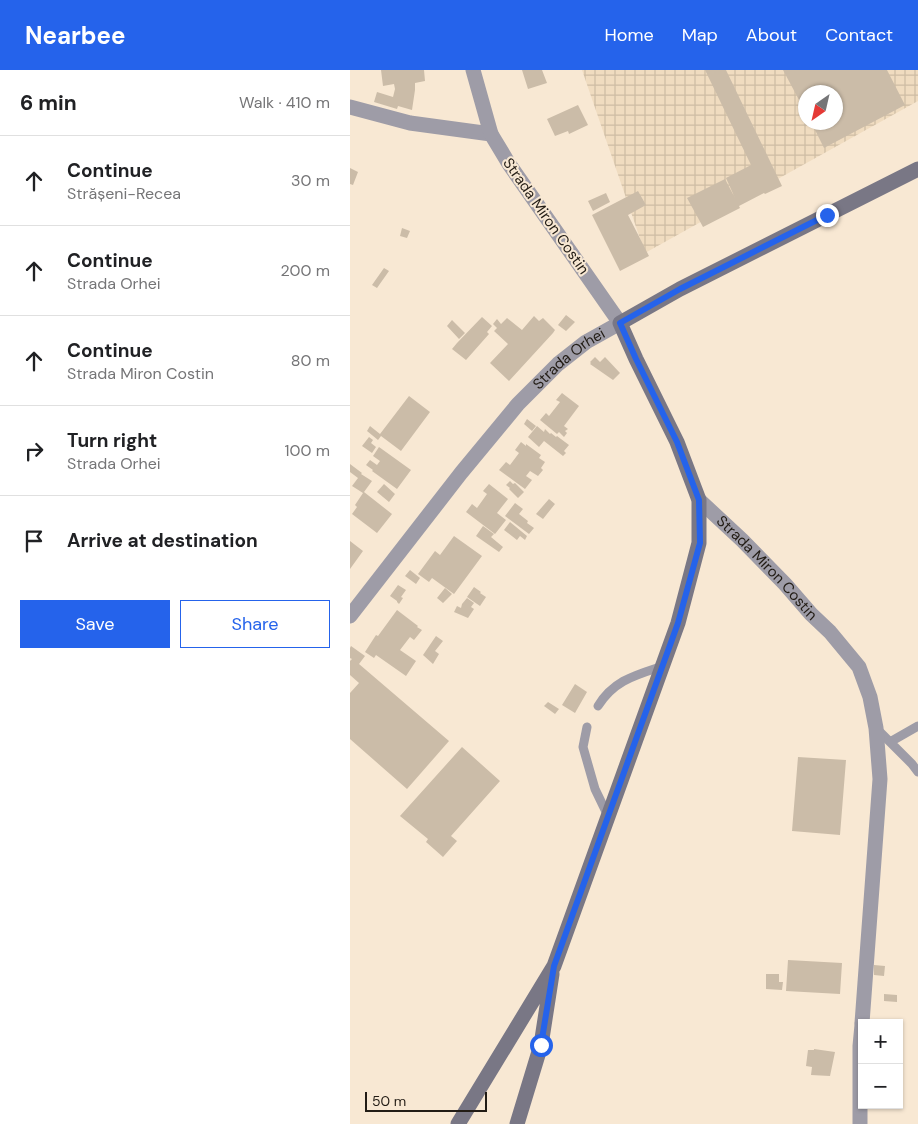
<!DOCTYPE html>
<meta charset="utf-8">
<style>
:root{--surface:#fff;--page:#f2f2f2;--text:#202124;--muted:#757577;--line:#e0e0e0;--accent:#2563eb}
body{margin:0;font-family:"DM Sans",sans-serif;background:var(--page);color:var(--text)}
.controls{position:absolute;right:15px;bottom:15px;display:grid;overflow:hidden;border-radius:0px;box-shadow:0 1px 4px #0004}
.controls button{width:45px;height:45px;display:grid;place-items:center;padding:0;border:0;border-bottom:1px solid var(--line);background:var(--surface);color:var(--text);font:25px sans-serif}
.compass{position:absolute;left:448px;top:15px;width:45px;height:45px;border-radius:50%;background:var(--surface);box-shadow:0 1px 4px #0004;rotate:214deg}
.scale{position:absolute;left:15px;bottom:12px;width:122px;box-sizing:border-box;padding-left:5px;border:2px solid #221c15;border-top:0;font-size:14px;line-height:18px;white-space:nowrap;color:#221c15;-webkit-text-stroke:4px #f8e8d3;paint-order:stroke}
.stop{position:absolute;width:15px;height:15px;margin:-11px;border:4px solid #2563eb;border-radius:50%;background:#fff}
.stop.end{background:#2563eb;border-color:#fff;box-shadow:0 1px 5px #0008}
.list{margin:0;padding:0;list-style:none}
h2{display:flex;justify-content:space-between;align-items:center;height:65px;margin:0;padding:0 20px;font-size:21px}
h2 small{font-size:16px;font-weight:400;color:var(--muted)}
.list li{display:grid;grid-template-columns:32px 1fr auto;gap:15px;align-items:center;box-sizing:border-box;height:90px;padding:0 20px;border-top:1px solid var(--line)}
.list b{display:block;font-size:19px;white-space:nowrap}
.list p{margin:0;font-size:16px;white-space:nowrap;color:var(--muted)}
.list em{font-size:16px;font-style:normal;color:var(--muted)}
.actions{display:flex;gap:10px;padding:15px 20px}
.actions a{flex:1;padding:11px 0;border:1px solid var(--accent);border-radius:0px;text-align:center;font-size:18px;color:var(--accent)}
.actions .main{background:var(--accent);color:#fff}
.icon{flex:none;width:28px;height:28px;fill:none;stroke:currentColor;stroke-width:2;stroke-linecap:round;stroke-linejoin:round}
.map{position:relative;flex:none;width:568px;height:1054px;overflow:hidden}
header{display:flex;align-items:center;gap:30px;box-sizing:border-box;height:70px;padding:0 25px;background:var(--accent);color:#fff}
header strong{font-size:24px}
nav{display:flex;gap:28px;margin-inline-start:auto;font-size:18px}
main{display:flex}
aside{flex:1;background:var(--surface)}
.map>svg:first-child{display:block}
</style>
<header>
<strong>Nearbee</strong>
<nav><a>Home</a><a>Map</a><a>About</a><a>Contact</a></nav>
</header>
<main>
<aside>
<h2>6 min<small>Walk · 410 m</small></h2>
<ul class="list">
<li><svg class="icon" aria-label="ahead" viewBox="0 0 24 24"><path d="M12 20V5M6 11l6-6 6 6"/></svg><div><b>Continue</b><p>Strășeni-Recea</p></div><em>30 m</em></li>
<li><svg class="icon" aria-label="ahead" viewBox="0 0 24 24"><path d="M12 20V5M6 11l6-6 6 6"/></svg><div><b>Continue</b><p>Strada Orhei</p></div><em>200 m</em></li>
<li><svg class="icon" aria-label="ahead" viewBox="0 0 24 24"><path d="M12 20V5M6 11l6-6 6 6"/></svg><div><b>Continue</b><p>Strada Miron Costin</p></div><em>80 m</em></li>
<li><svg class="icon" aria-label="right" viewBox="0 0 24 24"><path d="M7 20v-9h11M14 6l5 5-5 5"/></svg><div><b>Turn right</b><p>Strada Orhei</p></div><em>100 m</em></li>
<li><svg class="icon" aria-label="arrive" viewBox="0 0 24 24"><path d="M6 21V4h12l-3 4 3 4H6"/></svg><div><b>Arrive at destination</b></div></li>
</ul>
<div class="actions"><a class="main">Save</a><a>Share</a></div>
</aside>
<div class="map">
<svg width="568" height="1054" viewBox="0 0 568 1054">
<defs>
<pattern id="industrial-grid" width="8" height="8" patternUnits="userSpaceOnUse" patternTransform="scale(1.25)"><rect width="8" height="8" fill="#f0dcc0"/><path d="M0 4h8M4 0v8" fill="none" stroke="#cebca4"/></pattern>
</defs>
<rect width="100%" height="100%" fill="#f8e8d3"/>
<path fill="url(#industrial-grid)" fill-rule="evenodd" d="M232,0H568V31L295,183ZM456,22H486V52H456Z"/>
<path fill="#cbbca8" d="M31,0H74L75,11L65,13V20L62,40L48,36L47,39L24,32L27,22L43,27L45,19L44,14L33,16Z
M172,0H192L197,13L178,19Z
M355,0H376L432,116L415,124L414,123L389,136L390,138L353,157L337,128L375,109L385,128L376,108L401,95Z
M433,0H537L555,35L474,78L461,52H486V22H456V43Z
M228,35L238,55L219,64L218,61L205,66L197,49Z
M0,98L8,102L3,115L0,114Z
M288,121L296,135L278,145L299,186L270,201L242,145Z
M256,123L260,132L243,141L238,131Z
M52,158L60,161L57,168L50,166Z
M34,198L39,201L27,218L22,215Z
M216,245L225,252L216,261L208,255Z
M184,246L189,251L193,248L205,260L203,263L159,311L140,293L158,274L144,261L147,258L143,254L147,249L151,254L157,248L172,260Z
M132,247L142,256L137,262L139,264L116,290L102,279L107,273Z
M102,250L115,263L109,269L97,256Z
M245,287L250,292L255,287L270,303L263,310L240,294L241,293L240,292Z
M212,323L229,336L214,356L218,359L215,361L217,363L214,367L209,362L207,364L190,350L196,343L199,346L210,332L206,330Z
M59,326L80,342L51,381L31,366L28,370L17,361L20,356L30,364Z
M177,349L186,356L182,361L174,354Z
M187,356L194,362L195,359L200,364L201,363L206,367L207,366L219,375L214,381L216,383L213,386L194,371L189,377L178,367Z
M19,367L23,370L21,373L26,377L22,383L12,376Z
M171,372L176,376V374L191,385L189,388L195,392L191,398L193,400L188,406L180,401L176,406L182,410L175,419L149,400L156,392L160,395L169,383L165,380Z
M29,377L61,400L47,419L22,401L23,400L16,395L20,390L27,395L30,391L23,386Z
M0,394L12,403L11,404L22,411L14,422L42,444L27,463L2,444L7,437L5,435L13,423L2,416L8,408L0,402Z
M160,411L163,414L165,413L174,422L168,428L159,419L160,418L156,415Z
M34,414L45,424L39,432L27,422Z
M139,414L158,429L147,443L156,450L145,464L116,442L122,434L127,438L137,424L133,421Z
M199,429L205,434L193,449L186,444Z
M165,433L173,439L169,444L178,451L177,453L184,458L179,464L155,446Z
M160,452L177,466L175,470L170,466L167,470L154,460Z
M133,456L144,464L141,467L153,477L149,482L126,466Z
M104,466L132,486L104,524L82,508L79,512L68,504L85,481L90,485Z
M0,471L13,481L0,499Z
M60,500L70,508L66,514L55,506Z
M48,515L56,520L51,527L53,528L49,534L47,532V531L40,526Z
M124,517L131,522L130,523L136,527L130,536L117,527Z
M95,518L102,524L93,533L87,528Z
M117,528L124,533L121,537L124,539L118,548L104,542L107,536L111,538L112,534Z
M47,540L68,556L67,557L72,560L64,570L60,567L50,580L66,591L56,606L26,585L24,588L15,582L26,565L28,566Z
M86,566L93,571L85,581L89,584L83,594L73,585Z
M1,576L15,586L9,594L99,671L57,719L0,669V623L9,613L0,605V591L2,589L0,588V578Z
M225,614L237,622L225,643L212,635Z
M198,632L209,639L205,644L194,636Z
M112,677L150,711L101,766L107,771L93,787L76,772L78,769L50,746Z
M448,687L496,690L490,765L442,761Z
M438,890L492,893L490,924L436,921Z
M524,895L535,896L534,906L524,905Z
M416,904H429V912H433L432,920L416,919Z
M534,924L547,925V932L534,931Z
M464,979L485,982L480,1006L461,1005L462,997L456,996L458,980H464Z"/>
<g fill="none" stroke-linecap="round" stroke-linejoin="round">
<path stroke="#9e9ca7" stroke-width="9" d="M248,636C264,610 286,605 313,596
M237,657L233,677L245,719L258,746
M526,658L562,694L568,702
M540,672L568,656"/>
<g stroke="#9e9ca7" stroke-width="15">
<path d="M0,37L60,53L141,64"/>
<path id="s1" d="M349,430L392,470L435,514L461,544L480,562L509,597L520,627L526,658L530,709L512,953"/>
<path id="s2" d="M0,546L111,403L168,334L208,294L236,272L270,253L159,94L141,64L123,0"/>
<path d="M510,1054V976L512,955"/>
</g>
<path stroke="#797785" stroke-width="15" d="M108,1054L204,896L328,553L349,473V430L327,372L286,289L270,253L330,219L568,99
M167,1054L191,975L202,904"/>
</g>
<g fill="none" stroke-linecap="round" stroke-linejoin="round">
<path stroke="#2563eb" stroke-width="6" d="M191,975L204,896L328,553L350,473L349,430L327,372L286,289L270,253L330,219L477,145"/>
</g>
<g text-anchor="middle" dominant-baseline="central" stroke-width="4" stroke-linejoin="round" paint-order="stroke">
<g font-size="15" fill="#221c15" stroke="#f8e8d3">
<text transform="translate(196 146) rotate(55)">Strada Miron Costin</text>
<text stroke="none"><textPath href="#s2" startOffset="339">Strada Orhei</textPath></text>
<text stroke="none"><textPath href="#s1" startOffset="96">Strada Miron Costin</textPath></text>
</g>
</g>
</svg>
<div class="controls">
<button>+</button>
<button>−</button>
</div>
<svg class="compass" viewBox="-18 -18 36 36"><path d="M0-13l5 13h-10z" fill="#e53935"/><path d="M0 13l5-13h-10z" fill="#757577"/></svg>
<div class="scale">50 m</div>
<div class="stop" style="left:191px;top:975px"></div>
<div class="stop end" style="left:477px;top:145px"></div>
</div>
</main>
